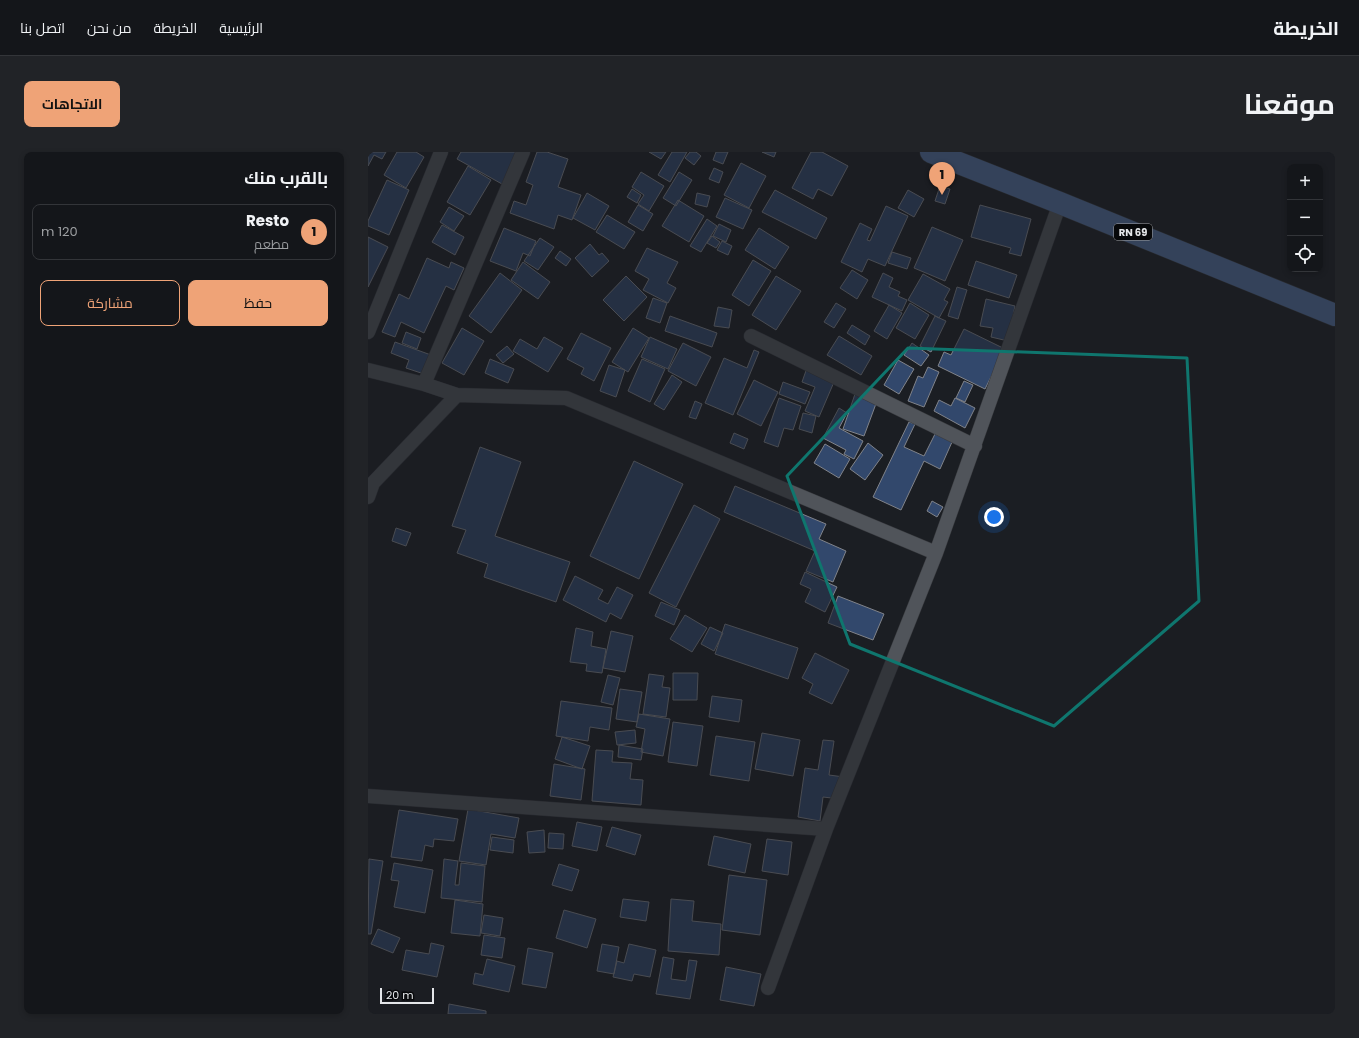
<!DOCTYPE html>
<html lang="ar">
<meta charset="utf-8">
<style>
:root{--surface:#14161a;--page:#212327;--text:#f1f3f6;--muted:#9d9fa2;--line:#333539;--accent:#efa377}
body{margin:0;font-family:Poppins,Cairo,sans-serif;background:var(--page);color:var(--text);direction:rtl}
.controls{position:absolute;right:12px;top:12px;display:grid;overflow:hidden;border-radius:8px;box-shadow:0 2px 6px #0003}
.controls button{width:36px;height:36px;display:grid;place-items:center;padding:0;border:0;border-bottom:1px solid var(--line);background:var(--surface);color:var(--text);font:20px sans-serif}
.scale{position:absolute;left:12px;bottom:10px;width:54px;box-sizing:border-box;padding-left:4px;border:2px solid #e4e6e9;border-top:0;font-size:11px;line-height:14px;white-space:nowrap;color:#e4e6e9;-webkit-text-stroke:3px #07080a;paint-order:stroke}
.you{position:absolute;left:626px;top:365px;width:14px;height:14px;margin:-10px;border:3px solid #fff;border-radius:50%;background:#1a73e8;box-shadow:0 0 0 6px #1a73e833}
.badge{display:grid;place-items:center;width:26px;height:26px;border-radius:50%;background:var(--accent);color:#111;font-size:13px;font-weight:700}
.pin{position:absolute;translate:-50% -33px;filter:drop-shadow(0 1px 2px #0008)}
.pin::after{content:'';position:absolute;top:21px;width:14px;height:12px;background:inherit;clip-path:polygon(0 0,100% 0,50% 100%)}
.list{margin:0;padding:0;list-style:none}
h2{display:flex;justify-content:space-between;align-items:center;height:52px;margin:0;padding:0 16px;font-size:17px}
h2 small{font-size:13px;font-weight:400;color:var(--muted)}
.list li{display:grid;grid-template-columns:26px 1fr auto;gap:12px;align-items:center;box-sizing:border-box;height:56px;margin:0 8px 8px;padding:0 8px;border:1px solid var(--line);border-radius:8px}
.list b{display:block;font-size:15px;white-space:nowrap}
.list p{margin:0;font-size:13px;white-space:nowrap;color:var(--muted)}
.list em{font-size:13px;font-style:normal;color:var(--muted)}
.actions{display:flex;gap:8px;padding:12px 16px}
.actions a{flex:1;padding:9px 0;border:1px solid var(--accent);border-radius:8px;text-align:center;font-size:14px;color:var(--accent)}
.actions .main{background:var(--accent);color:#111}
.icon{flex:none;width:22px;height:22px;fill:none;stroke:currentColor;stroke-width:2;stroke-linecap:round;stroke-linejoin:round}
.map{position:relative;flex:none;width:967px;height:862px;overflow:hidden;direction:ltr;border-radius:8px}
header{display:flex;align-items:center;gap:24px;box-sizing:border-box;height:56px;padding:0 20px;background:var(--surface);border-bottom:1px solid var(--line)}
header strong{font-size:19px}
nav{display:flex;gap:22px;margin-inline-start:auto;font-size:14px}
.intro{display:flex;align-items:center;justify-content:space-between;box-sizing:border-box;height:96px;padding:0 24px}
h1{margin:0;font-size:28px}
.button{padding:10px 18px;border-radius:8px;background:var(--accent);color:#111;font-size:14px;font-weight:700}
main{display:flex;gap:24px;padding:0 24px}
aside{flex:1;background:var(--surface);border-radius:8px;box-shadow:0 2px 6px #0003}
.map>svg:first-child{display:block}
</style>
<header>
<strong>الخريطة</strong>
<nav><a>الرئيسية</a><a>الخريطة</a><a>من نحن</a><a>اتصل بنا</a></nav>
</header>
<div class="intro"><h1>موقعنا</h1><a class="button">الاتجاهات</a></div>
<main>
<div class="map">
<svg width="967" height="862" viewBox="0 0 967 862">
<rect width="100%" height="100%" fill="#1b1e23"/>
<path fill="#32486c" stroke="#80838a" d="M0,0H18L14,7L6,3L0,14Z
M29,0H48L56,5L38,36L16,23Z
M93,0H148L134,32L89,7Z
M169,0H179L200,7L190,35L213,43L204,68L190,63L186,77L142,61L146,49L158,53L165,33L158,30Z
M281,0H298L293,7Z
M304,0H319L302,30L290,23Z
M322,0H328L333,4L326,13L317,6Z
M348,0H360L355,12L345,8Z
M394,0H408L406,5Z
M443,0H454L480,14L464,44L450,37L445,47L424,36Z
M373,11L398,24L381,56L356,43Z
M100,14L123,28L102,63L79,50Z
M346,16L355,20L351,31L341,27Z
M273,20L296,34L281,59L270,52L276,43L264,35Z
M311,20L324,28L308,54L295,46Z
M19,28L41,38L21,83L0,74V69Z
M572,34L582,37L577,52L567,49Z
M264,37L273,43L269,51L259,45Z
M407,38L459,66L448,87L394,60Z
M540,38L556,47L546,65L530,56Z
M219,41L241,54L227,78L205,66Z
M329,41L342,44L339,55L327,52Z
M357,46L384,58L375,77L348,65Z
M310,48L336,64L321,90L294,74Z
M270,53L285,62L275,79L260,70Z
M612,53L663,67L653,104L641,101L643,96L603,85Z
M518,54L540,64L517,114L500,107L494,120L473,110L492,71L504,77L499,88L502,89Z
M81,55L96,64L86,79L72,70Z
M239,63L267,80L256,97L228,80Z
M339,67L349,74L333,100L322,94Z
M351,72L363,78L358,90L345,84Z
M74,73L96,85L87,103L64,90Z
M564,75L595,88L577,129L546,116Z
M136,76L168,89L162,104L155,101L148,119L122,109Z
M391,76L421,95L407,117L377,98Z
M344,84L352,90L348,96L339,91Z
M0,85L20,95L0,135Z
M172,86L186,95L170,118L156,109Z
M354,89L364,94L360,103L349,98Z
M222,92L231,103L234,101L241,109L224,125L207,106Z
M279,96L310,110L299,131L308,136L300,151L275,138L281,127L267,119Z
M192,99L203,107L198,114L187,106Z
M524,100L543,106L539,117L520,111Z
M59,106L81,116L83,110L96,116L86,138L78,134L56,181L33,170L27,185L14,180L31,142L41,147Z
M385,108L403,119L381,154L364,143Z
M608,109L649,123L641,146L600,133Z
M155,110L182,130L170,147L143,128Z
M484,118L500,128L489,147L472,136Z
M132,121L154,138L123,181L101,164Z
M515,121L525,126L521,135L532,140L530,144L539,148L534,159L504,145Z
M555,122L582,137L576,148L580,150L571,166L540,148Z
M258,124L279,145L256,169L235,148Z
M408,124L433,139L408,178L384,163Z
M589,135L599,138L590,167L580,164Z
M285,146L299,151L292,171L278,166Z
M618,147L647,154L640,189L623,185L625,176L612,174Z
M468,151L478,157L466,176L456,170Z
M542,151L561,163L547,187L528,176Z
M521,153L534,161L519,187L506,179Z
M350,155L364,158L361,176L346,174Z
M302,164L349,181L344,195L297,179Z
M567,164L578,169L563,200L552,194Z
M484,173L502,184L497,193L479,181Z
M94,176L116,189L96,223L74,211Z
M265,176L281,186L260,220L244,210Z
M596,177L637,197L617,237L570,214L576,200L583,203Z
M38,180L53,186L49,197L34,191Z
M213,181L243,196L226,229L213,222L216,216L199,207Z
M471,184L504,204L493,223L459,203Z
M176,185L195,196L180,220L145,199L152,187L169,197Z
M282,185L309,197L300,217L273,205Z
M27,190L63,203L56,222L38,216L41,208L23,201Z
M315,191L343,205L328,234L300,219Z
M544,191L561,203L553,214L536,203Z
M139,194L146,202L135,211L128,203Z
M386,198L391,200L365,263L337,251L356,206L379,216Z
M122,207L146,217L140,231L117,221Z
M274,207L297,217L282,250L260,239Z
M530,208L546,217L531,242L516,233Z
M241,213L257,218L248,245L232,239Z
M440,213L466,230L451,265L437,259L447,235L434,230Z
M560,215L571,220L556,255L540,249L550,224L555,226Z
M304,223L314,230L296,258L286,252Z
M386,228L410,240L393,274L369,262Z
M596,229L605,233L597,250L588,246Z
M415,230L442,240L437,252L411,242Z
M487,242L509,249L496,284L475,277Z
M411,246L433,254L425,278L416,276L410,295L396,290Z
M587,246L607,256L597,276L566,259L571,248L583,254Z
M327,249L334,252L328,267L321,265Z
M471,256L479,261L471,276L495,289L486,307L476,302L478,298L455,286Z
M435,261L448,264L444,281L431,277Z
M541,270L547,272L536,295L556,304L567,282L584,290L572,317L556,309L533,358L505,345Z
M366,281L380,287L376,297L362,291Z
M500,291L515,303L497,328L482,317Z
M457,292L482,307L471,326L446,311Z
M112,295L153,310L127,384L202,410L188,450L116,425L120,412L89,401L98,378L84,374Z
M266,309L315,332L271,427L222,404Z
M367,334L458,372L451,387L478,399L465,430L438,419L447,399L356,360Z
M564,349L575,355L569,365L559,359Z
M326,353L352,367L308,455L281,441Z
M28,376L43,381L38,394L24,389Z
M437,420L469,435L457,460L437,450L443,437L432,432Z
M207,424L235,438L230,447L240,452L249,435L265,443L253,467L242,461L238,470L195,448Z
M470,444L516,462L505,488L460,471Z
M293,450L312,458L306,473L287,464Z
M317,463L339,476L324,500L302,487Z
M357,472L430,496L420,527L347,502Z
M342,475L355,481L346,499L333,492Z
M208,476L225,480L223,494L238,497L234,521L218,519L219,512L202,510Z
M243,479L265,484L257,520L235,516Z
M447,501L481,518L464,552L441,541L445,532L434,526Z
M305,521H330L329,548H305Z
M281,522L296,524L294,535L302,536L298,565L275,562Z
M240,523L252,526L245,553L233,550Z
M252,537L274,540L269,570L248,567Z
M344,544L374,548L371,570L341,565Z
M193,549L244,556L241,578L222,575L220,589L188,584Z
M271,562L302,567L295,604L273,600L277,577L268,575Z
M305,570L335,574L329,614L300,610Z
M267,578L268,591L249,593L247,580Z
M394,581L432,588L425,624L387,617Z
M348,584L387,590L381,629L342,623Z
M194,585L222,594L214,617L187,607Z
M455,588L466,589L461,623L476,625L472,647L455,645L452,669L430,665L437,616L450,618Z
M251,593L275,597L273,608L250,605Z
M228,598L245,599L244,610L264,611L262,627L275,628L273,653L224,649Z
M186,612L217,617L213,648L182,644Z
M100,657L151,666L147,686L123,682L118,713L91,709Z
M31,658L90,667L86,689L66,687L65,695L57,693L54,709L23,705Z
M209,670L234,675L229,699L204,694Z
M244,675L273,683L267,703L238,694Z
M176,678L177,700L161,701L159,680Z
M181,681L196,682L195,697L180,696Z
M346,684L383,692L377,721L340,713Z
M124,685L146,688L145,701L122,698Z
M399,687L424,690L420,723L394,719Z
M1,707L15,709L3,782H0Z
M76,707L90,709L87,733H91L93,711L117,714L114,750L73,746Z
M26,711L65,718L57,761L26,755L31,729L23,728Z
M191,712L211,718L204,739L184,733Z
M361,723L399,728L392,783L354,778Z
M255,747L281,750L278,769L252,765Z
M303,747L326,749L324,769L353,772L351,803L300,799Z
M87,748L115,752L112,784L83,781Z
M196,758L228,767L219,796L188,786Z
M116,763L135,766L132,784L113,781Z
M10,777L32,786L25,801L3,792Z
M116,783L137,786L134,806L113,803Z
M63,791L76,794L69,825L34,818L38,798L61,802Z
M234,792L251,795L246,822L229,819Z
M261,792L288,798L282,825L266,822L264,829L245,825L249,809L256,811Z
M160,796L185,801L178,836L154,832Z
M295,805L306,807L303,827L318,829L321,808L329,809L322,847L288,842Z
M119,807L147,814L141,840L105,832L107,821L115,823Z
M358,815L393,822L386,854L352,848Z
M81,852L118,859V862H80Z"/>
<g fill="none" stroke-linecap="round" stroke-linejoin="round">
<g stroke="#37393d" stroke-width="15">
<path id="street" d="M0,180L73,0
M383,184L607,294
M0,218L56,232L155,0
M56,232L89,243
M0,345L5,331L89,243L198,246L568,401
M0,644L458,677
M400,836L458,677L568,401L692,51"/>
</g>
<g stroke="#37393d" stroke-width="23">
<path id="primary" d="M563,0L692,51L967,163"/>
</g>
<use href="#street" stroke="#50545a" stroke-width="14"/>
<use href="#primary" stroke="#526f9e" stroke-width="22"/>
</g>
<path d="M0 0H967V862H0ZM540,196L819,206L831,449L686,574L482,492L419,324Z" fill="#1b1e23" fill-opacity=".55" fill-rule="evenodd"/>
<path fill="none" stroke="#0f766e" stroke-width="3" stroke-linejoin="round" d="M540,196L819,206L831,449L686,574L482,492L419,324Z"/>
<g text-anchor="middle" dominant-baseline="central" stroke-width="3" stroke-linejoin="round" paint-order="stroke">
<rect fill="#07080a" stroke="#a2a3a6" stroke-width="1" x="746" y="72" width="38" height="16" rx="3"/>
<g font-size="10" font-weight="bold" fill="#e4e6e9">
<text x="765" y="80">RN 69</text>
</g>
</g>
</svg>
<div class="controls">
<button>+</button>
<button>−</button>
<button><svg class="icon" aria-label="locate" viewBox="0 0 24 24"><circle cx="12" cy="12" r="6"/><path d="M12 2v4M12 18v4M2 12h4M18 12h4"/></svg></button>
</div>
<div class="scale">20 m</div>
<div class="you"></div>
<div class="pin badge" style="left:574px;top:43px">1</div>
</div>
<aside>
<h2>بالقرب منك<small></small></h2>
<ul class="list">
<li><span class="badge">1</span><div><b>Resto</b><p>مطعم</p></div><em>120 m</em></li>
</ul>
<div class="actions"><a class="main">حفظ</a><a>مشاركة</a></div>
</aside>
</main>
